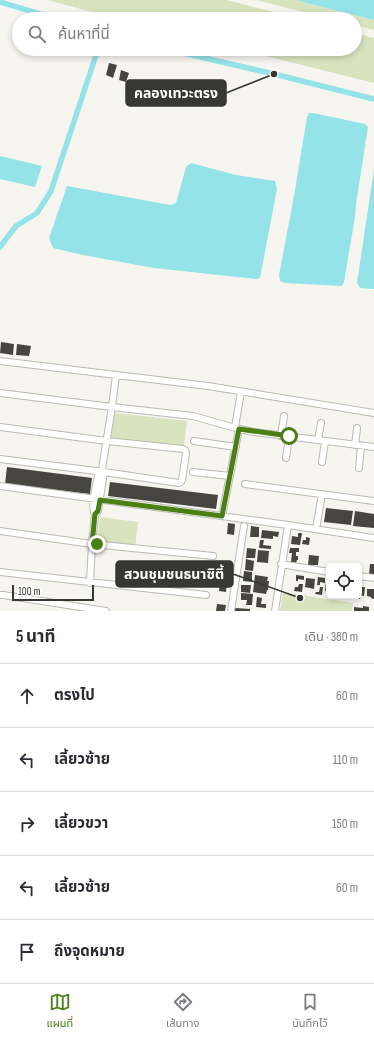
<!DOCTYPE html>
<html lang="th">
<meta charset="utf-8">
<style>
:root{--surface:#fff;--page:#f7f7f7;--text:#2b2b33;--muted:#7c7c81;--line:#e1e1e2;--accent:#4a7f14}
body{margin:0;font-family:"Sofia Sans Condensed","Noto Sans Thai",sans-serif;background:var(--page);color:var(--text)}
.controls{position:absolute;right:12px;bottom:12px;display:grid;overflow:hidden;border-radius:6px;box-shadow:0 2px 6px #0003}
.controls button{width:36px;height:36px;display:grid;place-items:center;padding:0;border:0;border-bottom:1px solid var(--line);background:var(--surface);color:var(--text);font:20px sans-serif}
.scale{position:absolute;left:12px;bottom:10px;width:82px;box-sizing:border-box;padding-left:4px;border:2px solid #373734;border-top:0;font-size:11px;line-height:14px;white-space:nowrap;color:#373734;-webkit-text-stroke:3px #fff;paint-order:stroke}
.stop{position:absolute;width:12px;height:12px;margin:-9px;border:3px solid #4a7f14;border-radius:50%;background:#fff}
.stop.end{background:#4a7f14;border-color:#fff;box-shadow:0 1px 4px #0008}
.list{margin:0;padding:0;list-style:none}
h2{display:flex;justify-content:space-between;align-items:center;height:52px;margin:0;padding:0 16px;font-size:17px}
h2 small{font-size:13px;font-weight:400;color:var(--muted)}
.list li{display:grid;grid-template-columns:26px 1fr auto;gap:12px;align-items:center;box-sizing:border-box;height:64px;padding:0 16px;border-top:1px solid var(--line)}
.list b{display:block;font-size:15px;white-space:nowrap}
.list em{font-size:13px;font-style:normal;color:var(--muted)}
.icon{flex:none;width:22px;height:22px;fill:none;stroke:currentColor;stroke-width:2;stroke-linecap:round;stroke-linejoin:round}
.map{position:relative;flex:none;width:374px;height:611px;overflow:hidden}
.search{position:absolute;background:var(--surface);box-shadow:0 2px 6px #0003;left:12px;right:12px;top:12px;height:44px;display:flex;align-items:center;gap:10px;box-sizing:border-box;padding:0 14px;border-radius:22px;color:var(--muted);font-size:15px}
.sheet{height:372px;background:var(--surface)}
nav{display:flex;justify-content:space-around;align-items:center;box-sizing:border-box;height:56px;border-top:1px solid var(--line);background:var(--surface);font-size:11px;color:var(--muted)}
nav a{display:grid;justify-items:center;gap:2px}
nav .on{color:var(--accent)}
.map>svg:first-child{display:block}
</style>
<div class="map">
<svg width="374" height="611" viewBox="0 0 374 611">
<rect width="100%" height="100%" fill="#f7f5ef"/>
<path fill="#d9e4bf" d="M47,0H227L301,19H118Z
M256,0H295L374,20V30L355,25V19H331Z
M355,33L374,38V83L238,49H355Z
M114,413L187,421L184,447L111,438Z
M100,517L138,522L135,548L97,544Z
M283,592L353,603L352,611H280Z"/>
<path fill="#93e3e8" d="M295,0H374V20Z
M309,113H313L365,124L368,127L356,204L355,217L344,282L342,286L285,283L280,281L279,275L294,196L307,117Z
M0,156L42,166L35,187L0,179Z
M191,163L236,175L275,181L277,189L260,278L256,279L154,268L83,255L53,248L49,238L67,186L170,205L176,203L186,167Z
M374,169V289L360,288L357,283Z"/>
<g fill="none" stroke-linecap="round" stroke-linejoin="round">
<path stroke="#93e3e8" stroke-width="5.5" d="M0,2L57,19
M166,49L274,74L374,99
M0,247L16,226L37,213L51,191L98,49"/>
</g>
<path fill="#464540" d="M109,63L117,65L113,78L106,75Z
M121,70L129,73L126,82L119,80Z
M1,342L14,344L13,355L0,353Z
M17,344L31,346L29,356L16,355Z
M7,467L92,478L90,494L5,484Z
M110,482L218,495L216,509L108,496Z
M326,508L353,511L351,525L324,522Z
M355,511L374,514V528L353,526Z
M228,523L235,524L234,535L227,534Z
M251,526L259,527V537H250Z
M262,530L279,532L278,537L273,536V539L261,538Z
M298,533H302L300,545L291,544L292,536L298,537Z
M306,537L310,538L309,545L302,544L303,540H306Z
M260,540H264L263,545L271,546V549L259,548Z
M247,548L256,549L255,558H246Z
M290,548H299V552H296V556H298V560H297L296,563L291,562L292,553H289Z
M258,550L269,551L268,563L257,562Z
M309,555L319,556L318,565H308Z
M246,559L254,561L253,571L245,570Z
M370,564H374V574H369Z
M244,571L252,572V582L243,581Z
M255,575L268,577L267,581H269L268,590H267L266,594L253,592Z
M296,575L304,576V580L298,579V581H296Z
M318,577L325,578V583L320,582V585H317Z
M306,578L315,579L314,589L305,587Z
M220,581L227,582L226,592L219,591Z
M326,582H329V592L325,591Z
M299,584H303L302,592L294,591L295,587H298Z
M241,585H251L250,593L241,592Z
M320,587H323L322,595L315,594L316,592H319Z
M359,587H365L364,596L360,595V599H359Z
M367,589H374V599L371,598V597L367,596Z
M241,593L253,594L252,605H246L247,600H241Z
M333,596H344L343,599H333Z
M257,597L262,598L261,604H266V608L256,607Z
M217,604L226,605L225,611H216Z
M363,606L369,607V611H354V607L363,608Z
M235,608L250,609V611H235Z"/>
<g fill="none" stroke-linecap="round" stroke-linejoin="round">
<g stroke="#bab9b3" stroke-width="8">
<path id="minor" d="M0,361L208,386L374,413
M0,393L112,407L193,416L239,429L254,432L374,447
M0,427L107,441L183,449L185,450L186,453L182,480L181,482L179,483L104,472L0,459
M235,427L241,392
M281,436L284,416
M318,440L321,423
M194,441L236,447
M355,445L357,428
M286,458L289,437
M322,462L325,441
M359,468L361,446
M102,469L112,407L116,375
M193,472L230,476
M245,484L374,501
M0,486L288,525L374,538
M222,516L239,429
M316,529L322,494
M0,531L92,544L213,556
M281,564L329,572
M0,572L206,595
M359,576L374,578
M90,583L92,544L95,515C90,505 97,482 99,472L102,469L104,472L98,511L95,515
M0,595H3L106,611
M231,611L244,526
M275,611L288,525"/>
</g>
<use href="#minor" stroke="#fff" stroke-width="6"/>
</g>
<g fill="none" stroke-linecap="round" stroke-linejoin="round">
<path stroke="#4a7f14" stroke-width="5" d="M97,544H92L95,514L98,511L100,500L222,516L239,429L289,436"/>
</g>
<path fill="none" stroke="#373734" stroke-width="1.5" d="M274 74L226 93M300 598L233 574"/>
<g fill="#373734" stroke="#fff" stroke-width="1.5">
<circle cx="274" cy="74" r="4"/>
<circle cx="300" cy="598" r="4"/>
</g>
<g fill="#373734" stroke="#373734" stroke-width="1.5">
<rect x="126" y="80" width="100" height="26" rx="4"/>
<rect x="116" y="561" width="117" height="26" rx="4"/>
</g>
<g font-size="14" text-anchor="middle" font-weight="bold" fill="#fff">
<text x="176" y="98">คลองเทวะตรง</text>
<text x="174" y="579">สวนชุมชนธนาซิตี้</text>
</g>
</svg>
<div class="controls">
<button><svg class="icon" aria-label="locate" viewBox="0 0 24 24"><circle cx="12" cy="12" r="6"/><path d="M12 2v4M12 18v4M2 12h4M18 12h4"/></svg></button>
</div>
<div class="scale">100 m</div>
<div class="stop" style="left:289px;top:436px"></div>
<div class="stop end" style="left:97px;top:544px"></div>
<div class="search"><svg class="icon" aria-label="search" viewBox="0 0 24 24"><circle cx="10" cy="10" r="6"/><path d="M15 15l6 6"/></svg>ค้นหาที่นี่</div>
</div>
<section class="sheet">
<h2>5 นาที<small>เดิน · 380 m</small></h2>
<ul class="list">
<li><svg class="icon" aria-label="ahead" viewBox="0 0 24 24"><path d="M12 20V5M6 11l6-6 6 6"/></svg><div><b>ตรงไป</b></div><em>60 m</em></li>
<li><svg class="icon" aria-label="left" viewBox="0 0 24 24"><path d="M17 20v-9H6M10 6l-5 5 5 5"/></svg><div><b>เลี้ยวซ้าย</b></div><em>110 m</em></li>
<li><svg class="icon" aria-label="right" viewBox="0 0 24 24"><path d="M7 20v-9h11M14 6l5 5-5 5"/></svg><div><b>เลี้ยวขวา</b></div><em>150 m</em></li>
<li><svg class="icon" aria-label="left" viewBox="0 0 24 24"><path d="M17 20v-9H6M10 6l-5 5 5 5"/></svg><div><b>เลี้ยวซ้าย</b></div><em>60 m</em></li>
<li><svg class="icon" aria-label="arrive" viewBox="0 0 24 24"><path d="M6 21V4h12l-3 4 3 4H6"/></svg><div><b>ถึงจุดหมาย</b></div></li>
</ul>
</section>
<nav>
<a class="on"><svg class="icon" aria-label="map" viewBox="0 0 24 24"><path d="M3 6l6-2 6 2 6-2v14l-6 2-6-2-6 2zM9 4v14M15 6v14"/></svg>แผนที่</a>
<a><svg class="icon" aria-label="directions" viewBox="0 0 24 24"><path d="M12 3l9 9-9 9-9-9zM9 14v-3h6M13 9l2 2-2 2"/></svg>เส้นทาง</a>
<a><svg class="icon" aria-label="saved" viewBox="0 0 24 24"><path d="M7 4h10v16l-5-4-5 4z"/></svg>บันทึกไว้</a>
</nav>
